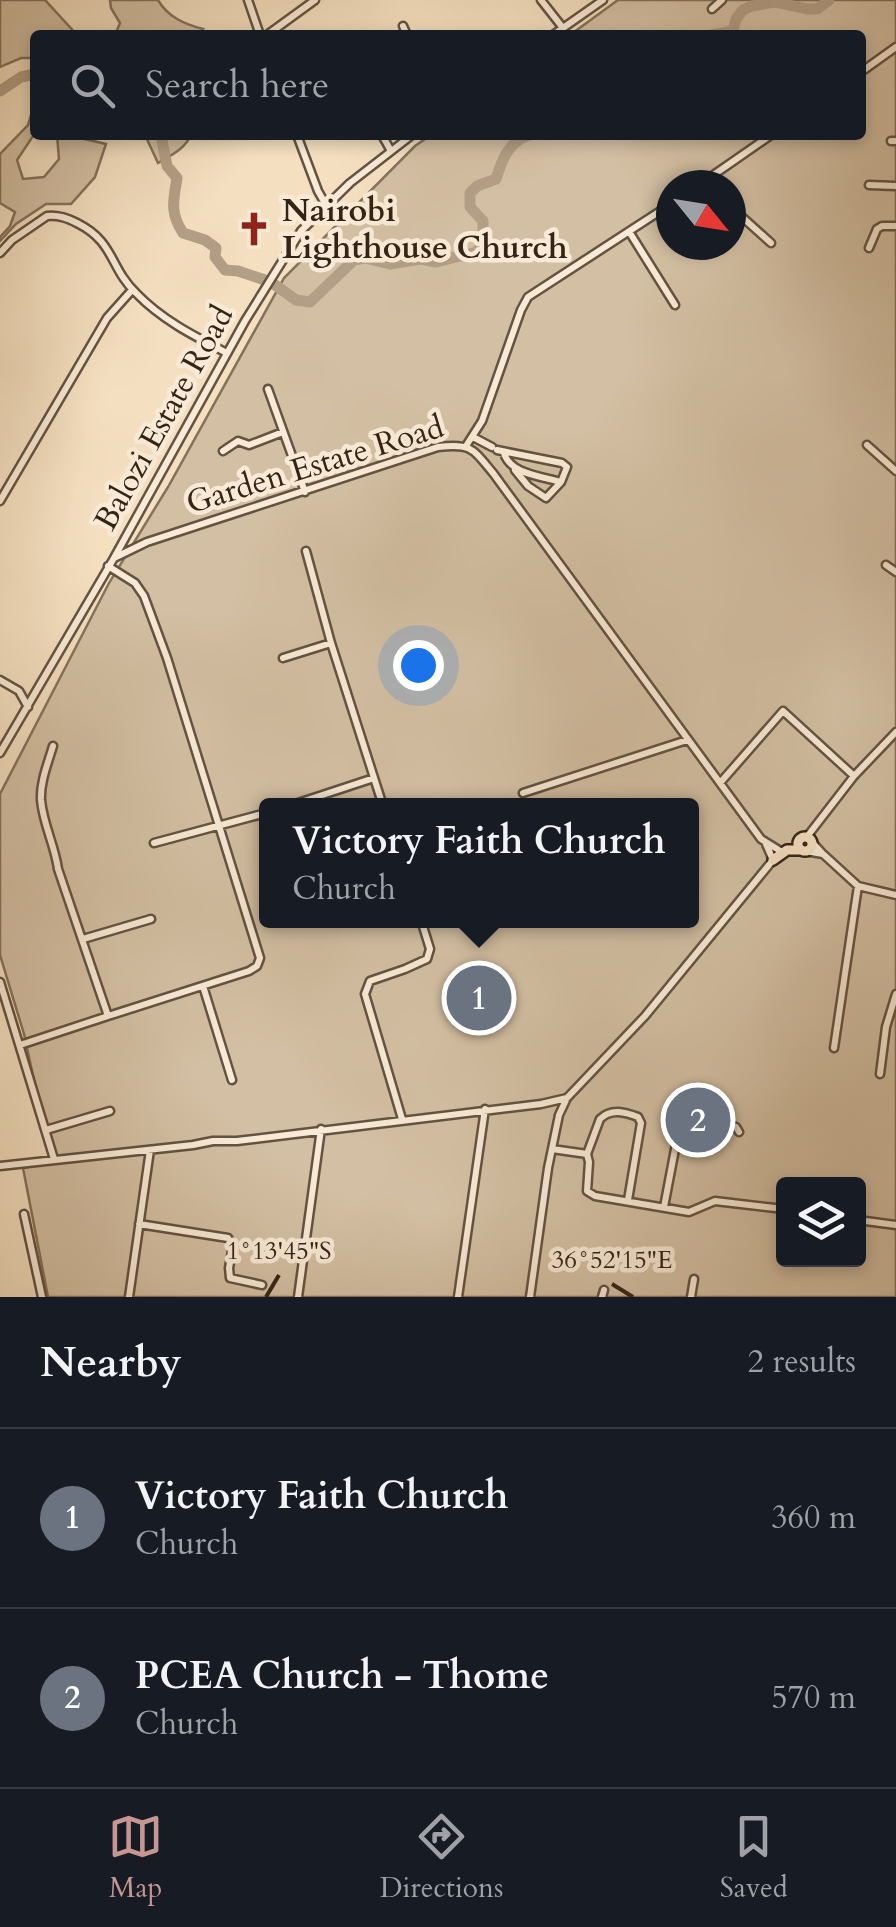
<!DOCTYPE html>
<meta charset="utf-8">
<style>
:root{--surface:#171b24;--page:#20242c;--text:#f1f3f6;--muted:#9ea1a6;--line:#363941;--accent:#c59692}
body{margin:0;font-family:Cardo,serif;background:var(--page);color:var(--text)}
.controls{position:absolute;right:30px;bottom:30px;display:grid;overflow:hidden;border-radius:10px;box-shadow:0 5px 15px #0003}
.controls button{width:90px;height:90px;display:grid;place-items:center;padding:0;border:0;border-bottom:2px solid var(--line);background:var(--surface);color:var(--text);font:50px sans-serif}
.compass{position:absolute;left:656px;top:170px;width:90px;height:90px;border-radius:50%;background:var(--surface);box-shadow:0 5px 15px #0003;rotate:120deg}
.you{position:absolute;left:418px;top:665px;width:35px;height:35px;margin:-25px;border:8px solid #fff;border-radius:50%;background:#1a73e8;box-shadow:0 0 0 15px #1a73e833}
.badge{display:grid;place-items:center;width:65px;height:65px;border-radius:50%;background:var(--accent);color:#fff;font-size:32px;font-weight:700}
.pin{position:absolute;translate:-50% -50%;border:5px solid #fff;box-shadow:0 2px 10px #0006}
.popup{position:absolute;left:259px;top:798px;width:440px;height:130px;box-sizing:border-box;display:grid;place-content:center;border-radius:10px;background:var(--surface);filter:drop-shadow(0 2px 8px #0005);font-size:32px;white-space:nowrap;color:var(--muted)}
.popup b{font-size:38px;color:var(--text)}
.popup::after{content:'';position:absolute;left:50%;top:100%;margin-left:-20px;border:20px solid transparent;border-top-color:var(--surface)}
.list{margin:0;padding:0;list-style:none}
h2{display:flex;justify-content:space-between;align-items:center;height:130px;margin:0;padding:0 40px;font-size:42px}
h2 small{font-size:32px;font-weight:400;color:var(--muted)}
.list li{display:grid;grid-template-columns:65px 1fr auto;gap:30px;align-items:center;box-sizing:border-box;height:180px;padding:0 40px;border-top:2px solid var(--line)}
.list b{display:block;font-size:38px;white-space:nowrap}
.list p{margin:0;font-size:32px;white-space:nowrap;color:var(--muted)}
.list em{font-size:32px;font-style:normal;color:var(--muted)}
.icon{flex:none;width:55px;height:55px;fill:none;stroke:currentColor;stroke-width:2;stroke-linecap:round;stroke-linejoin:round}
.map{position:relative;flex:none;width:896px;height:1297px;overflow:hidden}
.search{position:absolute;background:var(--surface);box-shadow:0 5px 15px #0003;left:30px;right:30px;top:30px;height:110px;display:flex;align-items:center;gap:25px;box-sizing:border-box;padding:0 35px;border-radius:10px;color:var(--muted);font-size:38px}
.sheet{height:490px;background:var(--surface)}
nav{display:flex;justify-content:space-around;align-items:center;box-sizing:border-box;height:140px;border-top:2px solid var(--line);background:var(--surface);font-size:28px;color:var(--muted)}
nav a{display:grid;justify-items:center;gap:5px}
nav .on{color:var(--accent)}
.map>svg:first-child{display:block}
</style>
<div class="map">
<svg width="896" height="1297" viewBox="0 0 896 1297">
<rect width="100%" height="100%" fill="#f4dfc0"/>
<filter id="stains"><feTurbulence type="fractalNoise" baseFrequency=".002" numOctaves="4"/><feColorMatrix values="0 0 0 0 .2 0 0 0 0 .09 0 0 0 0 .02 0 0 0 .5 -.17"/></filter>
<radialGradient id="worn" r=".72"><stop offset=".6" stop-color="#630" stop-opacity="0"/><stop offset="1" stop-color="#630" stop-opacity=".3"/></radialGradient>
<path fill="#d3bfa3" stroke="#84725c" stroke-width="2.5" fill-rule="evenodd" d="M0,0H45L77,35H35V58H21L0,67Z
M110,0H158C168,17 184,24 203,29L198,35H115L120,23L111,8Z
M618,0H896V1297H48L23,1168L52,1163L24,1034L0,955V794L109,583L168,487L284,278L415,146L431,135H861V35H570ZM671,185H731V245H671ZM266,806H692V920H266ZM784,1184H858V1260H784Z
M35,102V135H38L33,136L17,160L23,179L44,177L59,159L57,135H78L76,137L106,144L95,177L71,204H46L16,224L0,241V237L10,226L15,212L0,203V154L28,125Z
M145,135H191C184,150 171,155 158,163Z"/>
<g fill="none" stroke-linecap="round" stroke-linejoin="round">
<path stroke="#b39f86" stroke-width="11" d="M711,35L733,31L736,19L743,10L752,6L775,2L807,9H817L829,0
M0,91L21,77L35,74
M161,135L167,166L177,178C173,202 170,213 183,233L205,240L216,248L215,257L225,270L238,271L265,280
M275,285L296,300L310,302L354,260L365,258L390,264L421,259L436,262L477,252L483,241V221L470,207V193L477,186L496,179C502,160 508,142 529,135"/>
<g stroke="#645340" stroke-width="11">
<path id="minor" d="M248,0L260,35
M541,0L563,28
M712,9L722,0
M403,26L407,35
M267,35L315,0
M553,35L603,0
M861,72L896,47
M297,135L318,191L326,205
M382,135L391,151
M891,141H896
M699,185L771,135
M869,185L896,186
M731,207L771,243
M630,233L675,305
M869,248L877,229L882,226H896
M0,253L12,240L47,216C59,215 67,218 77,223C115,242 109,267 136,293C162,320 194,336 227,353
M268,389L305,492
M473,437L492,447
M867,445L896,471
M466,446L482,421L521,310L528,297L671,204
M497,450L562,463L567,467L561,482C541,476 510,474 504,453
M223,451L238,441L249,445L283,432
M515,470L528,486L546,498L561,482
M0,501L107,318L132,290
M306,551L331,643L383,806
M114,558L245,321L301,231L350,183L412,135
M886,565L896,572
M283,658L331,643
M0,680L19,691L28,707
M0,753L114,558L147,542L438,447C471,443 472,448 493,473L761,839L782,852
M720,783L783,711L854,776
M523,793L687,740
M289,806L374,778
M806,838L854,776L896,732
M811,841L822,853
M154,843L266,813
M805,851L823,854L858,886L896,895
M83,939L151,919
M0,982L54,1159
M203,986L232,1080
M108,1016L249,971L257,966L260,958L167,658L144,596L135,583L108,566
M20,1045L108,1016L58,869C55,846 43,824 41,800C40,782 48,763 53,746
M834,1048L858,886
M880,1074L886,1027L896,994
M402,1119L365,994L370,981L405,969L427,959L430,949L421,920
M728,1125L736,1127L739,1132
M46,1130L110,1111
M552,1149L587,1154L589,1162L587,1191L595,1196L689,1212L715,1201L784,1209
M587,1154L600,1119C611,1108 625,1112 638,1117L641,1123L628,1200
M0,1166L193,1145L213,1141H237L541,1104L567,1098
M664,1207L676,1144
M24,1214L42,1297
M858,1220L896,1225
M139,1224L228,1238L233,1246L229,1268L230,1278L262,1285
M129,1297L150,1150
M298,1297L321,1129
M458,1297L485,1109
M530,1297L548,1168L559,1115L567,1098L645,1016L773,860L766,844
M602,1297L604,1290
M691,1297L694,1279"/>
</g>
<g stroke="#342415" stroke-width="14">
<path id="major" d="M798 844a7 7 0 1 1 14 0a7 7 0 1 1-14 0Z
M773,860L787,850H801"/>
</g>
<use href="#minor" stroke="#f8ead6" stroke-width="6"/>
<use href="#major" stroke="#f4dfc0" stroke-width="9"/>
</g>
<path fill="none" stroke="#342415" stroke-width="4" d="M612,1284L633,1297M266,1297L279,1275"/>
<defs>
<g id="church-bare" transform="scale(2.7)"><path d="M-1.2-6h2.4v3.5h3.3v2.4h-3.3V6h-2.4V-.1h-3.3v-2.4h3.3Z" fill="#8f2418" stroke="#f8ead6" stroke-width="2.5" paint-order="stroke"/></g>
</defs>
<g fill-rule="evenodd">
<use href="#church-bare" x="254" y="229"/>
</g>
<g text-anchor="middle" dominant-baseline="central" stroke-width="9" stroke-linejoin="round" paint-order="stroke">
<g font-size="32" font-weight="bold" fill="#342415" stroke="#f8ead6" text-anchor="start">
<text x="282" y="211">Nairobi<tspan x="282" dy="37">Lighthouse Church</tspan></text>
</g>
<g font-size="32" fill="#342415" stroke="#f8ead6">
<text transform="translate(164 418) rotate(-61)">Balozi Estate Road</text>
<text transform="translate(315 465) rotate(-17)">Garden Estate Road</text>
</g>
</g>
<g font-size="25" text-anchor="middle" fill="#342415" stroke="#f8ead6" stroke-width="9" stroke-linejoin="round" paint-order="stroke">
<text x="279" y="1259">1°13'45"S</text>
<text x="612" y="1268">36°52'15"E</text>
</g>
<rect width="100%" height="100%" filter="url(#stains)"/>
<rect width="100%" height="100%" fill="url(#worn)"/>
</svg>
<div class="controls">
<button><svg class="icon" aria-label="layers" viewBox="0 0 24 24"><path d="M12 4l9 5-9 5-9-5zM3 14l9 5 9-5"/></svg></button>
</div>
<svg class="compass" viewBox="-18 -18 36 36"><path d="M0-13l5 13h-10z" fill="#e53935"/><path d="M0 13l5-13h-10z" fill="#9ea1a6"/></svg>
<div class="you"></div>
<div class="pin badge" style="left:479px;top:998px;background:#6b7280">1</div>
<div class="popup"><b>Victory Faith Church</b>Church</div>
<div class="pin badge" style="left:698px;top:1120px;background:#6b7280">2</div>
<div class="search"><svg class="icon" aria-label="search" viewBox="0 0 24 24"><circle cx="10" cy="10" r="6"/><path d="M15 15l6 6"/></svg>Search here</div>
</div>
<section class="sheet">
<h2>Nearby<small>2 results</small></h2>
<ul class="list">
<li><span class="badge" style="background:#6b7280">1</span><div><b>Victory Faith Church</b><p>Church</p></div><em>360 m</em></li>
<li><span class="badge" style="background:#6b7280">2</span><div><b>PCEA Church - Thome</b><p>Church</p></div><em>570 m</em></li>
</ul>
</section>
<nav>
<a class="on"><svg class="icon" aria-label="map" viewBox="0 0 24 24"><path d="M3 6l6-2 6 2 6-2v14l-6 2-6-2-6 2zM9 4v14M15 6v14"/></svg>Map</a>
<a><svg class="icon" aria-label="directions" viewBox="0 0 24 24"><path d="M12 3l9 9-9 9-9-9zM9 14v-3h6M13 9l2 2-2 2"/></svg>Directions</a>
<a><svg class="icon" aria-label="saved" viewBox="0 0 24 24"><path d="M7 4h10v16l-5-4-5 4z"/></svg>Saved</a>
</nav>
